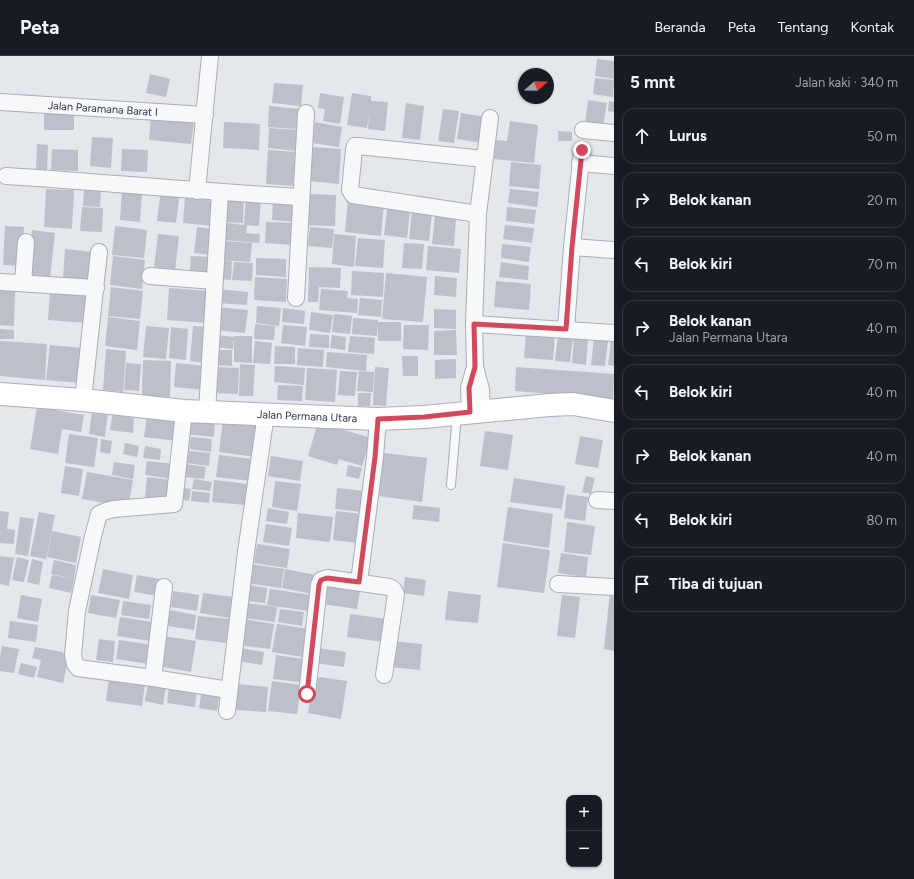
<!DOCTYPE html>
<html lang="id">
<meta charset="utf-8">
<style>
:root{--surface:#171b24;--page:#20242c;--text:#f1f3f6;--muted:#9ea1a6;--line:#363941}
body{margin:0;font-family:Figtree,sans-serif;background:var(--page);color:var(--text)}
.controls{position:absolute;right:12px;bottom:12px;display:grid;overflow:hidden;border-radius:8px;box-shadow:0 1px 3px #0004}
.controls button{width:36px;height:36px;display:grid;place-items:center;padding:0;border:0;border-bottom:1px solid var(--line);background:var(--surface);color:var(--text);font:20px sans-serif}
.compass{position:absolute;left:518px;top:12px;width:36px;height:36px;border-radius:50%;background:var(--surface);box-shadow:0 1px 3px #0004;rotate:70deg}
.stop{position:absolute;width:12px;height:12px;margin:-9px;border:3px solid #d1495b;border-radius:50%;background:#fff}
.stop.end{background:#d1495b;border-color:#fff;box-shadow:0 1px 4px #0008}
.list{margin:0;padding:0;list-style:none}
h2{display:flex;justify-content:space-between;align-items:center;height:52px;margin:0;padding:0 16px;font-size:17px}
h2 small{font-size:13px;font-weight:400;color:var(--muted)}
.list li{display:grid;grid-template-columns:26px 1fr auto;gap:12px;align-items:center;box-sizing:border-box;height:56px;margin:0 8px 8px;padding:0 8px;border:1px solid var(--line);border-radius:12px}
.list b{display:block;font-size:15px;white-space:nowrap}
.list p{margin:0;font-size:13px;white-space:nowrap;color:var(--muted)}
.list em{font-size:13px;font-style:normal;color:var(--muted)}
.icon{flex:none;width:22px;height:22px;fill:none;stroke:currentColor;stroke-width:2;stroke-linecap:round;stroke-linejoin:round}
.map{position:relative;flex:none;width:614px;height:823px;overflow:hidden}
header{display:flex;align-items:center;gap:24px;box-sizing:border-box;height:56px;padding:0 20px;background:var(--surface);border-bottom:1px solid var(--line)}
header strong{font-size:19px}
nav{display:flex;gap:22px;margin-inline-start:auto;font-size:14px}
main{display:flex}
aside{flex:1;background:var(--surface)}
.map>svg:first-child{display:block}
</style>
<header>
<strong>Peta</strong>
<nav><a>Beranda</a><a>Peta</a><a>Tentang</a><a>Kontak</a></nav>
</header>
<main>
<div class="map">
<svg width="614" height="823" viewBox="0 0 614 823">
<rect width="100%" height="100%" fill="#e4e7ec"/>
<path fill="#bbc0ca" d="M597,3L614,5V23L595,20Z
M150,18L170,23L166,41L146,37Z
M595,22L614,24L613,41L593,38Z
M274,27L303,29L301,50L272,47Z
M320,37L344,41L340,68L323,65L325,53L318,52Z
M352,37L371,40V45L388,46L385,75L368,73L369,59L367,72L347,69Z
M588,44L607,47L603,70L585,67Z
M609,45L614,46V56L608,55Z
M406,47L424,50L420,84L402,82Z
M269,50L299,53L297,73L268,71Z
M44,53L74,54V74H44Z
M443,53L459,55L454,87L438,85Z
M461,57L485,61L482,87L457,83Z
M151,61L194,65L191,88L149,84Z
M510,65L538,69L534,107L494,103L496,84L507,85Z
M224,66L260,68L259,94L223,92Z
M315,66L342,71L339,91L312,87Z
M269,72L299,74L297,95L268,92Z
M558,75L572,76V85H558Z
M92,81L113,82L111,112L90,110Z
M37,88L48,89L47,115L36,114Z
M311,91L341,93L339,128L308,125Z
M52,93L78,94V115L51,114Z
M122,93L148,94L147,116L121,115Z
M268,94L298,96L296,130L266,128Z
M511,106L541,109L539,133L509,130Z
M46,133L74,134L72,173L44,171Z
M161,133L180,136L176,167L157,165Z
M510,133L539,136L537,151L508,147Z
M84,134L101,135L100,151L83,150Z
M122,135L142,136L140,166L120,164Z
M309,138L336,139L335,170L307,169Z
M246,140L261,142L259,170L247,169L246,177L260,178L259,187L225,184L226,167L244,169Z
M226,141L244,143L243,167L225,166Z
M185,142L215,145L213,170L183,167Z
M273,143L297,144L296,166L272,164Z
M348,144L384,148L381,180L345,176Z
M82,151L103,152L102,176L80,175Z
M507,151L536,154L534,168L506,165Z
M387,153L410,156L407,182L384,179Z
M412,155L432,157L429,185L409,183Z
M435,159L456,161L454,190L432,188Z
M266,166L295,167L294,189L265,187Z
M505,169L534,172L532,187L503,183Z
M5,170L24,171L21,210L3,209Z
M115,170L147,174L144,202L112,199Z
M197,171L213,173L211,199L194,197Z
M310,171L334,173L332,192L308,190Z
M32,174L55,177L50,223L27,221Z
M158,178L179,180L175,215L154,212Z
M334,178L356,180L354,211L332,208Z
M358,182L385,184L383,212L355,210Z
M224,185L252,187L250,206L223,204Z
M404,187L424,188L422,213L402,212Z
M502,188L531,191L529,206L501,202Z
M428,190L461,193L459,217L426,214Z
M65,193L94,196L91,225L63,222Z
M113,200L145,204L142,233L110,229Z
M191,200L213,201L212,218L190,217Z
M256,202L286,203V221L256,219Z
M220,204L232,205L231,224L218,223Z
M234,206L253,207L252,225L232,224Z
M501,206L529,210L528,224L499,221Z
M309,211L341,212L340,232L319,231L318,246H308Z
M352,215L384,217L383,241L351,239Z
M386,217L427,221L423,266L382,263Z
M435,220L457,222L456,241L434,239Z
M255,221L287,223L286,246L254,244Z
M496,225L531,228L529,254L494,251Z
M111,231L143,235L140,263L108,260Z
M169,232L209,235L207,267L167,264Z
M218,233L248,236L247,249L217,247Z
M321,233L348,235L347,242L358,243L357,257L319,254Z
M0,234L15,235L14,270L0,269Z
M50,236L89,239L87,267L48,264Z
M360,242L382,244L381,261L358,259Z
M257,250L281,252L279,270L256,267Z
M216,251L248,254L245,277L214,274Z
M283,252L305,255L304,268L282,266Z
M434,253L456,254V273L434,272Z
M311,256L333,259L330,277L309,274Z
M334,258L352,260L350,278L332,276Z
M108,261L140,265L137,294L105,290Z
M353,262L378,264V266H401V285H378V269L377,280L352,278Z
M255,268L275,270L274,284L254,283Z
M283,269L307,271L305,290L281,287Z
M404,269H429L428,294L403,293Z
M146,270L169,272L166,303L143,301Z
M193,270L208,271L206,307L190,305Z
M171,271L188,273L186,304L169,302Z
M0,273L14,274V283H0Z
M456,274L457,299H434V275Z
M526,277L555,279L553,304L524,302Z
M310,278L329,279V292L309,291Z
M216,279L234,281L233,293L215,291Z
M332,279L346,281L345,294L330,292Z
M558,279L573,281L570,306L555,305Z
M234,280H252V307L234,306Z
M350,280L375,282L374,298L348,296Z
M574,281L588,283L586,309L572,307Z
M594,283L608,285L605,310L591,309Z
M611,284H614V310L608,309Z
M0,285L47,288L45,324L0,320Z
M255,285L272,287L270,308L253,307Z
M50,289L83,292L80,327L46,324Z
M275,290L295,291V308H274Z
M298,292L324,294L323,311L297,309Z
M106,293L126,295L123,336L103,334Z
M217,294H232V310L217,309Z
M327,296L367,299L366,315L326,311Z
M402,300H418V320H403Z
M456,303V322L435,323V304Z
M143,304L171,305L170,341L142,340Z
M126,307L141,308L139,335L124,334Z
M176,307L206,310L204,334L174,331Z
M240,308L255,309L253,340H239Z
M275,310L305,312L304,329L274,326Z
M215,311L239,312L238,338L214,337Z
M375,311L389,312L386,350L373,349Z
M516,311L614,318L613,343L515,335Z
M307,312L337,314L335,346L305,344Z
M340,315L357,316L355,340L338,339Z
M359,315L374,316L373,336L357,335Z
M278,329L303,330L302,345L277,344Z
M358,337H371L370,350H358Z
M37,351L84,359L81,376L62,373L58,398L30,393Z
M92,355L108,357L105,381L89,378Z
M113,355L124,356L123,360L134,362L133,377L110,374Z
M147,361L179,365L177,385L144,381Z
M186,361L215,364L214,381L185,378Z
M223,365L260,370L255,401L219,396Z
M318,366L371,382L362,410L339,403L337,409L308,400Z
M485,375L513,379L508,414L480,410Z
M69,378L98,382L94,411L65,407Z
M580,380L603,384L598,412L575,408Z
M191,381L212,383L211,396L189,393Z
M101,383L112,385L110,398L100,396Z
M125,387L139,390L137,401L123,398Z
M145,390L161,393L160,404L143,402Z
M189,395L210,397L209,410L187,407Z
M384,397L427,402L422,446L379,440Z
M219,399L253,403L251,425L216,421Z
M271,400L303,405L300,425L268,420Z
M147,405L175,408L173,423L145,419Z
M114,406L135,409L133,423L112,419Z
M184,408L206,411L204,423L183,421Z
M348,409L362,412L359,423L346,420Z
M65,410L83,413L79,440L61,437Z
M87,416L133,424L129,447L122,450L82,443Z
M586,420L595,422L591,438L582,436Z
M147,421L171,424L168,444L145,441Z
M514,422L565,430L562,453L510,446Z
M194,423L212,426L210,435L192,433Z
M214,424L248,428L246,449L212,446Z
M275,425L301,428L297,455L272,451Z
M178,431L191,433L189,445L176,443Z
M337,432L364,435L362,456L335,453Z
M192,435L210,437L209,447L191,445Z
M567,438L588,441L585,465L564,462Z
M414,449L440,452L439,466L412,463Z
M508,451L553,458L549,492L503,485Z
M268,452L289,456L287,468L266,465Z
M0,455L9,456L7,473L15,474L14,488L0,487Z
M336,455L362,458L358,487L333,484Z
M39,456L55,459L46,503L30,500Z
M298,457L333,461L330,486L296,482Z
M20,461L34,463L28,500L15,498Z
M567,466L595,470L591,499L564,496Z
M266,468L292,472L289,490L263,486Z
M52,475L81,481L76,507L47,501Z
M503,487L550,494L544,537L497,531Z
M257,488L290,493L287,512L254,507Z
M561,497L588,501L586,521L558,517Z
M0,500L14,502L9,530L0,528Z
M17,501L29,504L24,526L12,524Z
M32,503L43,506L39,529L27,526Z
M54,504L76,509L74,523L51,518Z
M250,508L284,513L281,532L247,527Z
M103,513L133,519L129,543L98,537Z
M285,513L316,519L313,538L282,532Z
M52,519L74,523L71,537L49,532Z
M137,519L160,523L157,540L134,536Z
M405,521L426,524L424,540L403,537Z
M248,529L267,532L265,547L246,545Z
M325,529L360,535L357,553L322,548Z
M270,533L311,539L309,555L267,549Z
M173,535L199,539L197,555L171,551Z
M448,535L481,539L478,567L445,564Z
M610,536L614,537V595L604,593Z
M203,537L233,541L230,562L200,557Z
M21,539L42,543L38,566L17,562Z
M91,539L120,544L116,562L88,557Z
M562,539L580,541L575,582L557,580Z
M123,545L151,549L149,563L121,559Z
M246,547L277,551L275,566L244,562Z
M280,553L304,556L302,570L278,566Z
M170,554L196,559L194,574L168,570Z
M350,558L386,563L383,586L347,581Z
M198,560L229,563L226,587L195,583Z
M120,561L152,566L150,585L117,580Z
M243,563L274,568L270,593L239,589Z
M10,565L38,569L36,586L8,582Z
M277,568L308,573L303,601L272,596Z
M163,580L196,585L191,616L158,610Z
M99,583L115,585L113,606L96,604Z
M119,584L152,589L149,608L116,603Z
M392,585L422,588L420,614L390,611Z
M2,590L19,593L14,617L0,615V601Z
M35,591L63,596L67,609L63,627L37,621L41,604L32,602Z
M240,592L264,596L262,609L238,605Z
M318,592L346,596L344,611L315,607Z
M276,599L303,603L300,626L273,623Z
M21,607L37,611L34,622L18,618Z
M320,621L347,625L341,663L308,657L313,625Z
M109,622L145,627L142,650L106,645Z
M272,625L301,629L297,658L268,655Z
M148,627L166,630L163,649L145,645Z
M237,628L268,631L266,656L235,654Z
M169,630L197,633L195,651L167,647Z
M202,633L220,636L217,655L199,652Z"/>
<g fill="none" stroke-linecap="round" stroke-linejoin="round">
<g stroke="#a9aeb7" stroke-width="10">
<path id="lane" d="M451,429L457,358"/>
</g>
<g stroke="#a9aeb7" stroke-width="18">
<g id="street">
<path id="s1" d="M0,46L205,59"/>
<path d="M583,74L614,77"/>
<path d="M580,107L614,110"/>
<path d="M6,120C104,126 203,136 301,141"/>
<path d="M197,135L210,0"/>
<path d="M478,158L353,139L350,134L354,93L355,90H358L484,103"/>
<path d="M572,191L614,194"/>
<path d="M150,220L214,225"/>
<path d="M0,226L96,232"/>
<path d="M23,227L26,186"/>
<path d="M296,242L306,57"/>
<path d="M474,268L614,277"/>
<path d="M566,273L572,191L582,94"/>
<path d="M83,344L99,196"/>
<path d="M184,355L174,448L114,453L106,455L99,458L93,480L77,555L73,599L75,608L78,612L153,622L229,634"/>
<path d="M482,355L481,333L475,311L474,268L478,158L490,62"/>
<path d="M207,356L220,137"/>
<path d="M470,356L469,332L475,311"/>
<path d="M597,444L614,445"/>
<path d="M359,526L375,401L378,363"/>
<path d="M558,528L614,531"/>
<path d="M153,622L164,531"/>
<path d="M307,638L319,529L321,524L327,522L389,531L393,533L396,538L384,619"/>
<path d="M227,655L246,496L266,358"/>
</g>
</g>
<g stroke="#a9aeb7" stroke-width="24">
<g id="secondary">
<path id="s2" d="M0,338L83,344L184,355L378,363L424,361L549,349L573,348L614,355"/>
</g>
</g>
<use href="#lane" stroke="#f7f8fa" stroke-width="8"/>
<use href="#street" stroke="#f7f8fa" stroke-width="16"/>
<use href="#secondary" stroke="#fff" stroke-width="22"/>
</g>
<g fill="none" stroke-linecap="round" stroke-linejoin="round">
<path stroke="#d1495b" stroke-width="5" d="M307,638L319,529L321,524L327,522L359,526L375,401L378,363L424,361L470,356L469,332L475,311L474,268L566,273L572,191L582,94"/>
</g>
<g text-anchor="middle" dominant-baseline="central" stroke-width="4" stroke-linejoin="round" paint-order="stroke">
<g font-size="11" fill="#2b3445" stroke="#f4f6f9">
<text stroke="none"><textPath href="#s1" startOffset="103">Jalan Paramana Barat I</textPath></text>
<text stroke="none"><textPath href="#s2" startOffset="308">Jalan Permana Utara</textPath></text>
</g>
</g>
</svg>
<div class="controls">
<button>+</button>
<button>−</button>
</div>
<svg class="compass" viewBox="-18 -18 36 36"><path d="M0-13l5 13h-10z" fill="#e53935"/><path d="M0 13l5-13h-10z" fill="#9ea1a6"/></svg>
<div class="stop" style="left:307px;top:638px"></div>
<div class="stop end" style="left:582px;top:94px"></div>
</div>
<aside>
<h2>5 mnt<small>Jalan kaki · 340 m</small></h2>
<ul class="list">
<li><svg class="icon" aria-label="ahead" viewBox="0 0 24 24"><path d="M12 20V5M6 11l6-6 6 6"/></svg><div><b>Lurus</b></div><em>50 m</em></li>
<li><svg class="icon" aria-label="right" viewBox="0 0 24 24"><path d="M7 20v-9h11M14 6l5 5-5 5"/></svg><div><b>Belok kanan</b></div><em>20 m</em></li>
<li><svg class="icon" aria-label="left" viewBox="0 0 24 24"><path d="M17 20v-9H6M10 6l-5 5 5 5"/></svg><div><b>Belok kiri</b></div><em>70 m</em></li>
<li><svg class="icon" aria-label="right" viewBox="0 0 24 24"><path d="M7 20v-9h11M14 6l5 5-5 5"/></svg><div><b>Belok kanan</b><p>Jalan Permana Utara</p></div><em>40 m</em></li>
<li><svg class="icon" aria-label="left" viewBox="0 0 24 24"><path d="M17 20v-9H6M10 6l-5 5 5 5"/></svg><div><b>Belok kiri</b></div><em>40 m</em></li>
<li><svg class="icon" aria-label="right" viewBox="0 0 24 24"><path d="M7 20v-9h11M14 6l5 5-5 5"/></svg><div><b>Belok kanan</b></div><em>40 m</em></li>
<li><svg class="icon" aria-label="left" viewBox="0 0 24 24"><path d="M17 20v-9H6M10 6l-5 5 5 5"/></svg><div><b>Belok kiri</b></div><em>80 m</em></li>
<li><svg class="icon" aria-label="arrive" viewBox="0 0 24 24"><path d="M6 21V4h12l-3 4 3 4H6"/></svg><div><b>Tiba di tujuan</b></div></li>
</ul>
</aside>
</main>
